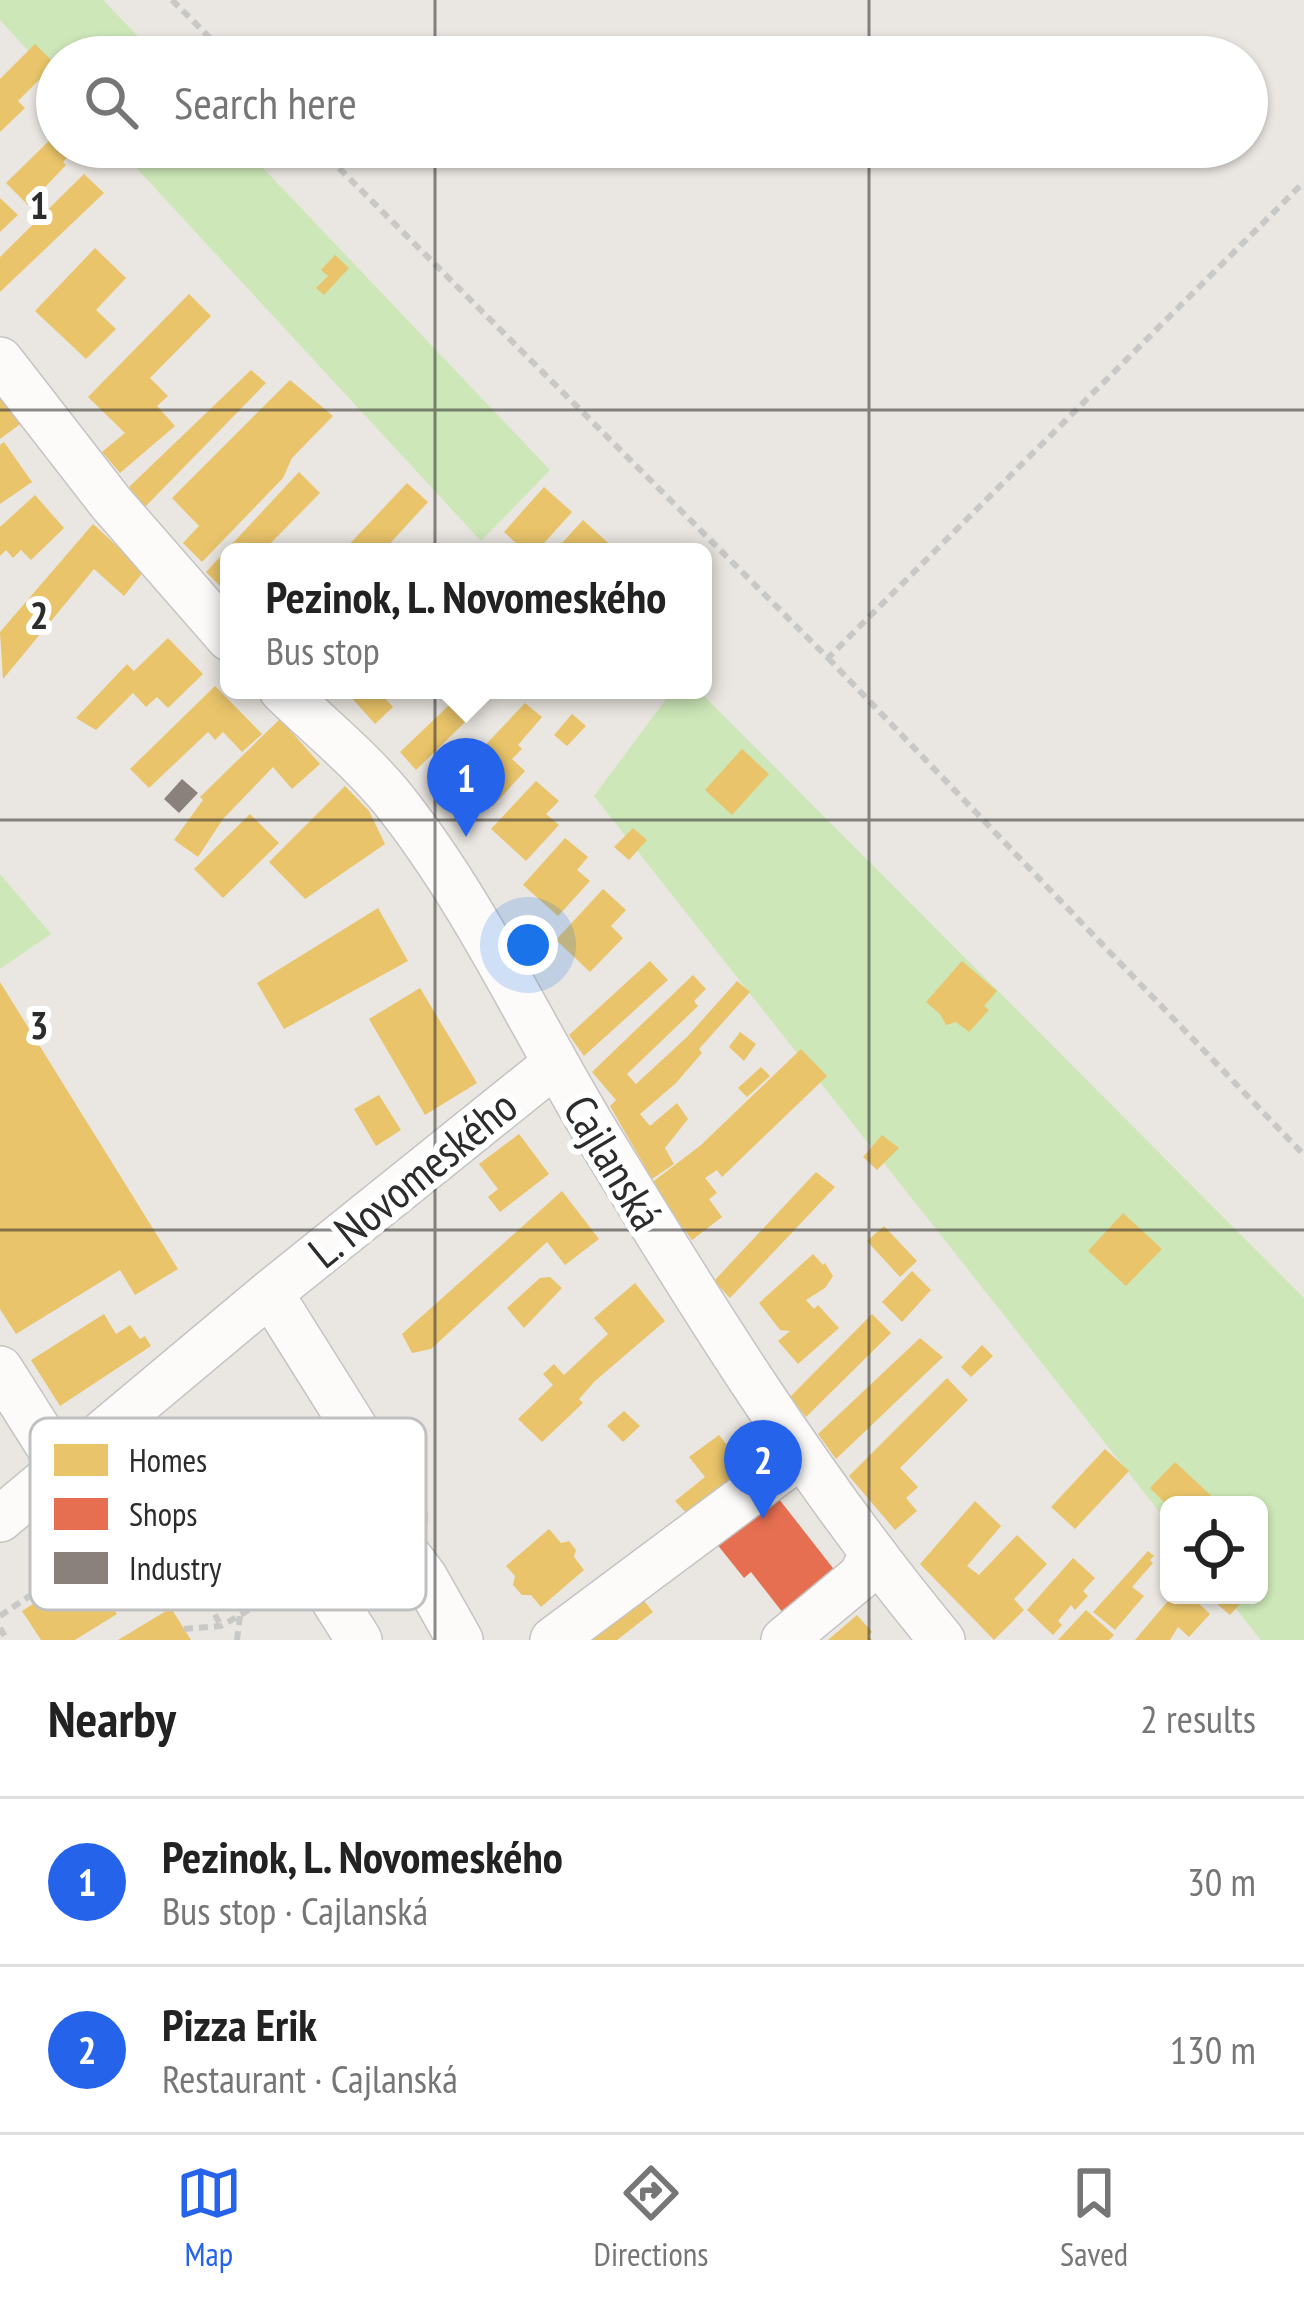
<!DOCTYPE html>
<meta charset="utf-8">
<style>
:root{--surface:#fff;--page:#f6f6f6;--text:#222;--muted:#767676;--line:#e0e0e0;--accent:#2563eb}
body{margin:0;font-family:"PT Sans Narrow",sans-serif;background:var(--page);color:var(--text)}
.controls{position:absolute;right:36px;bottom:36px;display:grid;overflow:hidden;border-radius:18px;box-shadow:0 3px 9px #0004}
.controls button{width:108px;height:108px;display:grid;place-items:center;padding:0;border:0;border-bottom:3px solid var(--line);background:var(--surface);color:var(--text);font:60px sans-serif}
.you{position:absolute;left:528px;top:945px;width:42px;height:42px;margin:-30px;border:9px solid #fff;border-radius:50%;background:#1a73e8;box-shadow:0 0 0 18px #1a73e833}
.badge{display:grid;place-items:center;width:78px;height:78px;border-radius:50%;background:var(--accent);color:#fff;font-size:39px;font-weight:700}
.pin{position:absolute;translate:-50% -99px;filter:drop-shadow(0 3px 6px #0008)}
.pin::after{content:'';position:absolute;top:63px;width:42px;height:36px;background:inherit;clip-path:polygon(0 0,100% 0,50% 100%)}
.popup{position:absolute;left:220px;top:543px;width:492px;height:156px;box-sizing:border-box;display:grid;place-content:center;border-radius:18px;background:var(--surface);filter:drop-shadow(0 3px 9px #0005);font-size:39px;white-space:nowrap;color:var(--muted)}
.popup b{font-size:45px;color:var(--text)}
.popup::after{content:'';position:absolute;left:50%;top:100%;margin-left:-24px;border:24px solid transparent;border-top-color:var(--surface)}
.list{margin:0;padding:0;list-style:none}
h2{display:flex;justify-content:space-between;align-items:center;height:156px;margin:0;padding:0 48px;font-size:51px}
h2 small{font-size:39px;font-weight:400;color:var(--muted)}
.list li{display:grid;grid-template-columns:78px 1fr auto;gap:36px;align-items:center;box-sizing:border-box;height:168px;padding:0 48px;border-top:3px solid var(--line)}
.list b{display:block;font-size:45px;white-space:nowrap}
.list p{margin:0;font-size:39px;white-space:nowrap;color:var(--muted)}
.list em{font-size:39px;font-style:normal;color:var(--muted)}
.icon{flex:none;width:66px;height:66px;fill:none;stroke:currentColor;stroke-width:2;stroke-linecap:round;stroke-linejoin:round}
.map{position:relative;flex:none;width:1304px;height:1640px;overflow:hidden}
.search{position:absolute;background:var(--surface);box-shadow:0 3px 9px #0004;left:36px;right:36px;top:36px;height:132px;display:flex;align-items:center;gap:30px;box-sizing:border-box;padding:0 42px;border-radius:66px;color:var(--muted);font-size:45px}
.sheet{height:492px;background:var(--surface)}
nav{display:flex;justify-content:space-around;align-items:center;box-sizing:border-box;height:168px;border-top:3px solid var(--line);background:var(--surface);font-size:33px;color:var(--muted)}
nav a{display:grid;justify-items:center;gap:6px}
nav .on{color:var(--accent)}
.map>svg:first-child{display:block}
</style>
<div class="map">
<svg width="1304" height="1640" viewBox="0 0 1304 1640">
<rect width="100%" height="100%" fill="#eae6e1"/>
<path fill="#cde7b8" d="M0,0H103L158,57H57V82L0,20Z
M117,147H243L550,470L481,541Z
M673,690H698L1304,1298V1640H1261L1225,1595H1259V1505H1169V1524L594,796Z
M0,874L51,934L0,969Z"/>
<path fill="#e9c46a" d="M35,44L55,64L18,101L25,108L0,132V79Z
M57,133V147H77L63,162L66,165L28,205L6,183Z
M84,174L104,193L0,292V257Z
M0,198L18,215L0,232Z
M95,248L126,278L96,310L116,329L86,359L35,311Z
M335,255L349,268L324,295L316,288L328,276L321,270Z
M189,294L211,316L150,378L168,396L157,406L175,426L120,473L102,452L125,433L88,397Z
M251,370L266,383L145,507L129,487Z
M290,380L333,416L292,458L283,478L202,562L183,543L199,526L172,498Z
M0,382L27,419L0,439Z
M4,442L32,482L0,504V445Z
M299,472L320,493L262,552H229V585L224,590L206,572Z
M407,483L428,502L382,552H342Z
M544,487L572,512L536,552H526L504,532Z
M35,495L64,528L31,560L21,550L13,558L6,550L0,556V527Z
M583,520L618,552H554Z
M93,524L144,571L124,596L94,569L3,679L0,632Z
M168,638L203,674L168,708L157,697L146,707L133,693L96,730L76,718L127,664L134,671Z
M215,686L262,734L242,752L223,732L215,740L208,732L149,788L130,769Z
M356,690H389L383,696L393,707L375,724L350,696Z
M465,690H498L416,770L400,752Z
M525,703L542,717L518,745L522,749L512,759L525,771L493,806L458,774Z
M572,714L586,726L567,746L554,735Z
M280,719L320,764L292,789L273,767L223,819L198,857L174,840L203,800L200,797Z
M742,749L769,774L732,815L705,790Z
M536,781L559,801L546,814L559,825L526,861L491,829Z
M345,786L369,811L385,844L305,899L269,862Z
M250,814L279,843L223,898L194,869Z
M633,828L647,840L629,860L614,847Z
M565,838L588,857L577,870L590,881L558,916L523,885Z
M603,889L626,910L611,926L623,938L590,972L556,940Z
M378,908L408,961L284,1029L257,983Z
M650,961L668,980L584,1056L569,1035Z
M962,961L997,991L984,1006L989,1010L969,1032L956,1022L946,1025L940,1014L926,1002Z
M693,975L706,989L694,1001L698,1006L627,1074L636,1084L687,1037L737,981L750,992L699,1049L702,1053L676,1083L640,1114L650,1126L677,1103L688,1119L665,1148L674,1164L652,1179L610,1106L616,1100L592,1072Z
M0,982L178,1269L135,1295L120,1270L16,1334L0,1309Z
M420,988L477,1083L425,1115L369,1019Z
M740,1032L756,1044L744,1061L729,1047Z
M801,1049L827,1076L722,1177L717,1170L705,1178L717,1193L709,1199L722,1217L692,1240L650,1184L701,1145Z
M761,1067L770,1076L747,1097L738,1088Z
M379,1095L401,1130L376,1146L354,1109Z
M519,1134L549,1174L500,1212L488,1197L498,1189L479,1164Z
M882,1135L899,1148L877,1170L863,1157Z
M816,1172L835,1187L730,1298L714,1281Z
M562,1191L599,1239L565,1265L547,1242L431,1349L412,1353L402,1334Z
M1123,1213L1162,1249L1126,1286L1088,1251Z
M884,1226L917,1261L900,1277L867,1241Z
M813,1254L823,1265L825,1263L833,1276L825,1288L806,1300L814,1309L818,1305L839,1328L798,1364L778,1341L790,1331L780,1330L759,1303Z
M912,1271L931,1290L902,1322L882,1302Z
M550,1277L562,1288L524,1328L507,1308L540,1278Z
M635,1283L665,1321L595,1381L579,1399L583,1403L542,1442L518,1419L553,1385L543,1374L554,1364L564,1375L608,1334L594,1318Z
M104,1314L116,1334L130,1325L140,1339L145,1336L151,1346L60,1406L31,1360Z
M872,1314L891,1333L806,1417L790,1397Z
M920,1338L943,1357L836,1459L818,1434Z
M982,1345L993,1356L971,1377L961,1367Z
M947,1378L968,1400L900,1468L918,1487L906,1498L917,1511L895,1530L849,1476Z
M624,1411L640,1426L623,1442L607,1426Z
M719,1435L750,1474L691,1518L675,1501L705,1477L689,1457Z
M319,1441L352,1494L291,1531L259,1478L288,1461L282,1452L297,1443L302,1451Z
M1105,1449L1129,1471L1075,1529L1051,1507Z
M1175,1462L1221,1505H1167L1150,1488Z
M975,1501L1001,1526L967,1566L979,1575L1017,1535L1047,1564L1014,1599L1024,1610L994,1640L920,1564Z
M198,1517L231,1569L171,1608L191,1640H118L171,1608L137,1555L155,1544L150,1535L163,1526L169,1535Z
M549,1529L561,1543L569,1541L576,1550L574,1557L584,1570L541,1607L531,1595H522L513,1585L515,1576L506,1566Z
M1148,1551L1154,1556L1150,1560L1153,1563L1132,1587L1144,1596L1115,1630L1093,1612Z
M1073,1558L1095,1578L1083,1591L1088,1596L1075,1610L1071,1605L1058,1621L1062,1625L1053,1635L1027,1610Z
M88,1569L117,1614L75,1640H41L22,1611Z
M637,1592L653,1612L617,1640H582Z
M1173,1595H1205L1198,1603L1210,1614L1189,1637L1178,1627L1170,1640H1135Z
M1224,1595H1248L1230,1615L1216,1603Z
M1086,1610L1114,1635L1109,1640H1058Z
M857,1615L872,1632L868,1636L872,1640H828Z"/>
<path fill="#e76f51" d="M259,1478L291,1531L231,1569L198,1517L215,1506L210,1497L224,1489L229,1497Z
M768,1485L836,1572L783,1613L751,1572L744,1578L708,1533Z"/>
<path fill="#8a817c" d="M182,779L198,793L179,813L164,799Z"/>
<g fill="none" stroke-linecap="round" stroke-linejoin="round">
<g stroke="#c5c4c4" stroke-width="48">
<path id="minor" d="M0,360L111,503L229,638
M282,690C318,725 360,759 392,798C473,899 528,1020 595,1131C702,1307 810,1481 942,1640
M270,1293L371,1454L404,1516L401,1546L425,1578L460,1640
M0,1369L62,1467
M0,1519L270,1293L555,1064
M359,1640L330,1594L401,1546
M553,1640L801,1455
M784,1640L861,1576L872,1555"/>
</g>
<path stroke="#c8c8c7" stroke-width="6" stroke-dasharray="9 6" stroke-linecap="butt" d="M172,0L229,57
M318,147L828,658L1304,182
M828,658L1304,1155
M150,1438L190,1500
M328,1509L348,1540
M201,1588L221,1626
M0,1616L81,1561L117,1547L307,1425
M0,1628L7,1640
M184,1629L221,1626L278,1593L253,1556
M237,1640L240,1615"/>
<use href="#minor" stroke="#fcfbfa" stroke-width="45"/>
</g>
<path fill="none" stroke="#2c2c2c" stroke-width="3" stroke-opacity="0.55" d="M435,0V57M869,0V57M435,147V1640M869,147V1640M0,410H1304M0,820H1304M0,1230H1304"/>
<g text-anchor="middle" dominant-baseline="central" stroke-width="12" stroke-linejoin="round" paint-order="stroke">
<g font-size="45" fill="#2c2c2c" stroke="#fff">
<text transform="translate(614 1162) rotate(59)">Cajlanská</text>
<text transform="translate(412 1178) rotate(-39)">L. Novomeského</text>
</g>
</g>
<rect x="30" y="1418" width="396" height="192" rx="18" fill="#fff" stroke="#c0c0c0" stroke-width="3"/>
<rect x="54" y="1444" width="54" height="32" fill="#e9c46a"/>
<rect x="54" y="1498" width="54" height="32" fill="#e76f51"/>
<rect x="54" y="1552" width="54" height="32" fill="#8a817c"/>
<g font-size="33" fill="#2c2c2c">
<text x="129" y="1472">Homes</text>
<text x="129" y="1526">Shops</text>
<text x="129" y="1580">Industry</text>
</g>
<g font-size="39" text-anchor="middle" font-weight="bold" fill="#2c2c2c" stroke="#fff" stroke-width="12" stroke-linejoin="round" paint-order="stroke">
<text x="39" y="219">1</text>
<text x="39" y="629">2</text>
<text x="39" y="1039">3</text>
</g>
</svg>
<div class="controls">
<button><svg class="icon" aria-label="locate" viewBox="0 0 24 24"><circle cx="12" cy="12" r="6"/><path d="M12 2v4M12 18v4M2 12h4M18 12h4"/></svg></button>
</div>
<div class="you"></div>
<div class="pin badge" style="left:466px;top:837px">1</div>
<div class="popup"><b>Pezinok, L. Novomeského</b>Bus stop</div>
<div class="pin badge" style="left:763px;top:1519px">2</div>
<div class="search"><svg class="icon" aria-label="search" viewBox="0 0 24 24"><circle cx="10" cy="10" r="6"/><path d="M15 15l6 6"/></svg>Search here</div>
</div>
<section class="sheet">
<h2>Nearby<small>2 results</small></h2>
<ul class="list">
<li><span class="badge">1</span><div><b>Pezinok, L. Novomeského</b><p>Bus stop · Cajlanská</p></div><em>30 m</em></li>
<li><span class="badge">2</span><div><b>Pizza Erik</b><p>Restaurant · Cajlanská</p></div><em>130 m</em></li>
</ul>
</section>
<nav>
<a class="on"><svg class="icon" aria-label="map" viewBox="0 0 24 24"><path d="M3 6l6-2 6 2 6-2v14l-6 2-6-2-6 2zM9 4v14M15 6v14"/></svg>Map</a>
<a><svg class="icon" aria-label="directions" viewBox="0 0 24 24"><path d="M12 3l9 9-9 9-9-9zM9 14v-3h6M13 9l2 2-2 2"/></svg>Directions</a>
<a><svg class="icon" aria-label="saved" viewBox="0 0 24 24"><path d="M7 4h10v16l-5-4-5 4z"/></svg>Saved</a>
</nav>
